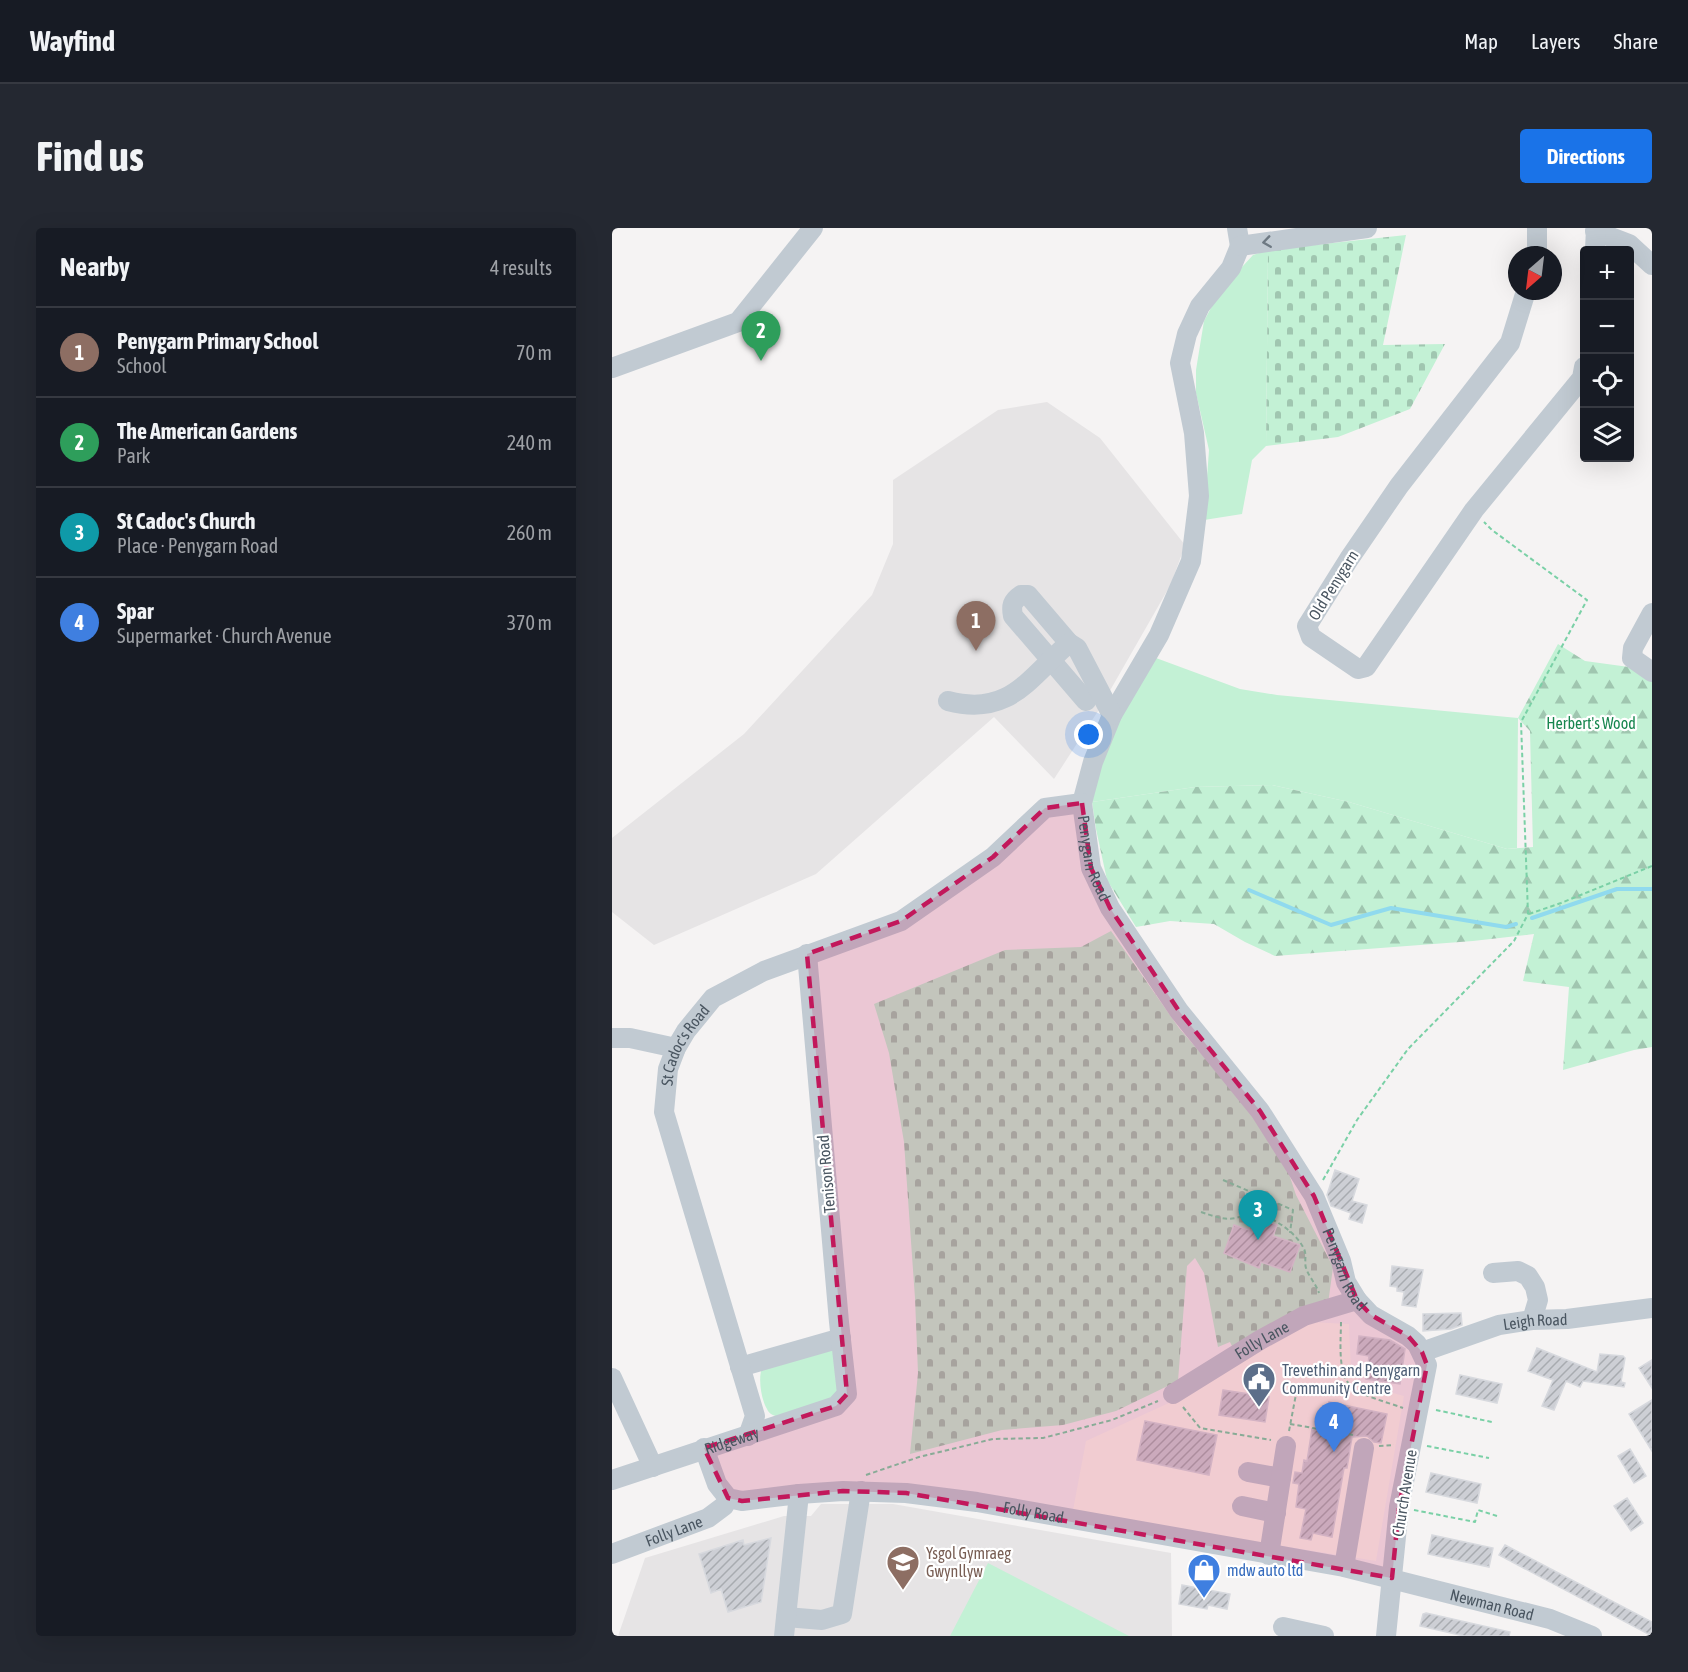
<!DOCTYPE html>
<meta charset="utf-8">
<style>
:root{--surface:#171b24;--page:#242831;--text:#f1f3f6;--muted:#9ea1a6;--line:#363941;--accent:#1a73e8}
body{margin:0;font-family:"Asap Condensed",sans-serif;background:var(--page);color:var(--text)}
.controls{position:absolute;right:18px;top:18px;display:grid;overflow:hidden;border-radius:6px;box-shadow:0 6px 24px #0002}
.controls button{width:54px;height:54px;display:grid;place-items:center;padding:0;border:0;border-bottom:2px solid var(--line);background:var(--surface);color:var(--text);font:30px sans-serif}
.compass{position:absolute;left:896px;top:18px;width:54px;height:54px;border-radius:50%;background:var(--surface);box-shadow:0 6px 24px #0002;rotate:208deg}
.you{position:absolute;left:477px;top:507px;width:21px;height:21px;margin:-15px;border:4px solid #fff;border-radius:50%;background:#1a73e8;box-shadow:0 0 0 9px #1a73e833}
.badge{display:grid;place-items:center;width:39px;height:39px;border-radius:50%;background:var(--accent);color:#fff;font-size:20px;font-weight:700}
.pin{position:absolute;translate:-50% -50px;filter:drop-shadow(0 2px 3px #0008)}
.pin::after{content:'';position:absolute;top:32px;width:21px;height:18px;background:inherit;clip-path:polygon(0 0,100% 0,50% 100%)}
.list{margin:0;padding:0;list-style:none}
h2{display:flex;justify-content:space-between;align-items:center;height:78px;margin:0;padding:0 24px;font-size:26px}
h2 small{font-size:20px;font-weight:400;color:var(--muted)}
.list li{display:grid;grid-template-columns:39px 1fr auto;gap:18px;align-items:center;box-sizing:border-box;height:90px;padding:0 24px;border-top:2px solid var(--line)}
.list b{display:block;font-size:22px;white-space:nowrap}
.list p{margin:0;font-size:20px;white-space:nowrap;color:var(--muted)}
.list em{font-size:20px;font-style:normal;color:var(--muted)}
.icon{flex:none;width:33px;height:33px;fill:none;stroke:currentColor;stroke-width:2;stroke-linecap:round;stroke-linejoin:round}
.map{position:relative;flex:none;width:1040px;height:1408px;overflow:hidden;border-radius:6px}
header{display:flex;align-items:center;gap:36px;box-sizing:border-box;height:84px;padding:0 30px;background:var(--surface);border-bottom:2px solid var(--line)}
header strong{font-size:28px}
nav{display:flex;gap:33px;margin-inline-start:auto;font-size:21px}
.intro{display:flex;align-items:center;justify-content:space-between;box-sizing:border-box;height:144px;padding:0 36px}
h1{margin:0;font-size:42px}
.button{padding:15px 27px;border-radius:6px;background:var(--accent);color:#fff;font-size:21px;font-weight:700}
main{display:flex;gap:36px;padding:0 36px}
aside{flex:1;background:var(--surface);border-radius:6px;box-shadow:0 6px 24px #0002}
.map>svg:first-child{display:block}
</style>
<header>
<strong>Wayfind</strong>
<nav><a>Map</a><a>Layers</a><a>Share</a></nav>
</header>
<div class="intro"><h1>Find us</h1><a class="button">Directions</a></div>
<main>
<aside>
<h2>Nearby<small>4 results</small></h2>
<ul class="list">
<li><span class="badge" style="background:#8d6e63">1</span><div><b>Penygarn Primary School</b><p>School</p></div><em>70 m</em></li>
<li><span class="badge" style="background:#2e9e5b">2</span><div><b>The American Gardens</b><p>Park</p></div><em>240 m</em></li>
<li><span class="badge" style="background:#0f9aa8">3</span><div><b>St Cadoc's Church</b><p>Place · Penygarn Road</p></div><em>260 m</em></li>
<li><span class="badge" style="background:#3f7fe0">4</span><div><b>Spar</b><p>Supermarket · Church Avenue</p></div><em>370 m</em></li>
</ul>
</aside>
<div class="map">
<svg width="1040" height="1408" viewBox="0 0 1040 1408">
<defs>
<pattern id="forest-firs" width="22" height="20" patternUnits="userSpaceOnUse" patternTransform="scale(1.5)"><rect width="22" height="20" fill="#c3f1d5"/><path d="M5 1l3.5 6h-7zM16 11l3.5 6h-7z" fill="#a0c6b0"/></pattern>
<pattern id="cemetery-stones" width="16" height="16" patternUnits="userSpaceOnUse" patternTransform="scale(1.5)"><rect width="16" height="16" fill="#c3f1d5"/><path d="M2 7V4a2 2 0 0 1 4 0v3zM10 15v-3a2 2 0 0 1 4 0v3z" fill="#a0c6b0"/></pattern>
<pattern id="building-hatch" width="6" height="6" patternUnits="userSpaceOnUse" patternTransform="scale(1.5)"><rect width="6" height="6" fill="#cdcfd5"/><path d="M-1 1l2-2M0 6l6-6M5 7l2-2" fill="none" stroke="#a8abb0"/></pattern>
</defs>
<rect width="100%" height="100%" fill="#f5f3f3"/>
<path fill="#fdf9ef" d="M698,1094L737,1096L739,1143L751,1157L792,1168L764,1333L559,1300L461,1282L474,1213L572,1168L672,1103Z"/>
<path fill="#e6e4e5" d="M435,174L488,210L573,317L559,356L488,480L442,551L382,489L204,646L42,717L0,684V610L132,506L260,367L281,316V252L386,182Z
M209,1276H281L559,1325L560,1408H6L33,1330L172,1288H199Z"/>
<path fill="#c3f1d5" d="M656,22L654,218L640,232L630,286L592,292L597,222L584,165V142L592,93L608,63L641,27Z
M544,430L628,461L665,467L906,490L905,620L895,621L737,574L660,557L583,559L480,574L489,538L505,496Z
M220,1121L227,1127L226,1166L217,1173L167,1189C162,1188 157,1186 155,1181C149,1171 146,1150 150,1140Z
M376,1335L517,1408H338Z"/>
<path fill="url(#forest-firs)" d="M946,416L973,433L1017,439L1040,450V819L1022,822L951,842L957,759L911,753L922,706L861,713L663,728L633,714L602,696L558,693L524,699L495,652L484,601L480,574L583,559L660,557L737,574L895,621L921,619L918,503L906,490Z"/>
<path fill="url(#cemetery-stones)" d="M794,7L771,117L833,116L798,181L726,209L654,218L656,22Z
M499,703L567,800L632,875L677,946L684,967L721,1039L716,1076L621,1120L618,1114L606,1119L592,1045L583,1030L575,1038L566,1153L504,1183L451,1197L390,1202L298,1226L306,1145L303,1070L292,914L277,825L262,776L393,722L469,719Z"/>
<g fill="none" stroke-linecap="round" stroke-linejoin="round">
<path stroke="#90daee" stroke-width="4" d="M637,662L719,697L779,680L894,699L904,696
M920,690L1005,661H1040"/>
</g>
<path fill="url(#building-hatch)" stroke="#d7d9de" stroke-width="1.5" d="M723,942L747,951L740,973L755,977L750,995L737,991L739,985L719,978L715,967Z
M642,989L665,997L661,1008L688,1017L678,1044L649,1034L647,1040L612,1025L622,997L637,1002Z
M780,1038L811,1042L804,1079L790,1077L792,1064L785,1063V1059L778,1058Z
M849,1085L850,1097L839,1101L811,1103V1086Z
M747,1108L778,1112L793,1121L788,1156L754,1151L757,1128L745,1126Z
M925,1120L985,1144L988,1126L1011,1128L1013,1130L1009,1154L1013,1155L1012,1159L971,1153L968,1159L954,1153L942,1182L930,1178L941,1152L916,1143Z
M1040,1132V1160L1027,1140Z
M848,1147L890,1156L885,1175L844,1166Z
M611,1162L657,1169L653,1194L607,1187Z
M1040,1172V1223L1017,1186Z
M717,1174L775,1186L769,1215L762,1214L755,1208L740,1209L735,1240H732L720,1309L701,1305L699,1312L688,1310L694,1281L684,1279L687,1256L681,1255L683,1244L690,1245L692,1232L695,1233L700,1201L711,1203Z
M533,1193L605,1207L597,1247L525,1232Z
M1018,1221L1034,1248L1022,1255L1006,1228Z
M819,1245L869,1256L865,1275L814,1264Z
M1015,1270L1031,1295L1019,1303L1002,1278Z
M820,1307L881,1320L877,1339L816,1326Z
M159,1310L149,1374L116,1384L109,1361L99,1365L87,1326L131,1312L132,1317Z
M893,1317L1040,1394V1408L887,1327Z
M570,1357L618,1366L615,1381L596,1377L595,1381L567,1376Z
M814,1385L898,1404L897,1408H852L808,1398L811,1386Z"/>
<g fill="none" stroke-linecap="round" stroke-linejoin="round">
<path stroke="#7ad0a6" stroke-width="2" stroke-dasharray="4.5 3" stroke-linecap="butt" d="M917,686L949,675L1040,638
M611,952L681,982L678,1005
M711,952L745,892L796,821L902,713L916,686L909,494L975,372L880,302L872,294
M589,984C610,991 620,995 640,983C659,989 683,1002 692,1021C695,1027 692,1034 694,1040C697,1049 704,1056 707,1065
M729,1094C729,1111 725,1146 739,1158C752,1169 775,1174 791,1180
M571,1179L588,1200L659,1212
M824,1182L880,1194
M678,1196L741,1207
M677,1203L685,1161L716,1167L725,1166L736,1156
M767,1218L782,1217
M815,1218L877,1230
M254,1247L307,1229L381,1211L431,1210L500,1192L546,1173
M802,1282L863,1294L866,1282L885,1288"/>
<g stroke="#c1cad2" stroke-width="20">
<path d="M625,0L628,18"/>
<path d="M983,3L1017,16L1040,37"/>
<path id="s1" d="M628,18L619,40L588,78L575,106L568,135L582,205L587,268L579,333L547,407L500,487L481,534L470,575L479,640L498,680L567,783L648,883L702,968L729,1033L734,1054L745,1072L759,1087L796,1108L805,1116L815,1137L787,1279L774,1408"/>
<path d="M628,18L755,0"/>
<path d="M983,22L984,0"/>
<path d="M925,27V0"/>
<path d="M914,63L898,115L787,258L737,331L695,398L699,409L746,441L754,439L862,282L970,150L972,139"/>
<path d="M0,140L126,94L201,0"/>
<path d="M1040,385L1021,420L1020,430L1040,444"/>
<path d="M457,415L416,367H409C400,373 399,378 401,388L474,473"/>
<path d="M336,473C397,489 416,451 457,415L465,420L500,487"/>
<path d="M0,810H18L64,820"/>
<path d="M881,1045L906,1043L916,1048L923,1059L926,1072L920,1092"/>
<path id="s2" d="M810,1124L887,1097L920,1092L955,1091L1040,1080"/>
<path d="M128,1139L229,1110"/>
<path d="M0,1150L41,1239"/>
<path id="s3" d="M561,1166L648,1112L692,1088L745,1072"/>
<path id="s4" d="M136,1208L143,1188L52,884L56,841L64,820L74,803L101,770L152,743L289,693L381,629L433,580L470,575"/>
<path id="s5" d="M92,1220L105,1256L116,1270L130,1273L187,1266L231,1263L294,1265L365,1274L732,1339L938,1391L980,1408"/>
<path d="M636,1244L669,1250"/>
<path id="s6" d="M0,1252L224,1178L235,1166L227,1094L195,726"/>
<path d="M630,1278L664,1285"/>
<path id="s7" d="M0,1326L96,1290L112,1278L116,1270"/>
<path d="M657,1327L674,1218"/>
<path d="M732,1339L752,1220"/>
<path d="M174,1389L210,1392L230,1386L249,1263"/>
<path d="M671,1399L712,1408"/>
<path d="M172,1408L187,1266"/>
</g>
</g>
<defs><path id="oneway-chevron" d="M-2-3.5L2.5 0L-2 3.5" fill="none" stroke-width="1.6" stroke-linecap="round" stroke-linejoin="round" transform="scale(1.5)"/></defs>
<use stroke="#6e7983" href="#oneway-chevron" transform="translate(655 14) rotate(172)"/>
<path fill="#c2185b" fill-opacity="0.2" stroke="#c2185b" stroke-width="4.5" stroke-dasharray="12 8" stroke-linejoin="round" d="M470,575L479,640L498,680L567,783L648,883L702,968L745,1072L759,1087L796,1108L810,1124L815,1137L787,1279L780,1350L294,1265L231,1263L130,1273L116,1270L92,1220L224,1178L235,1166L195,726L289,693L381,629L433,580Z"/>
<defs>
<g id="civic-pin" transform="scale(1.725)"><path d="M0 17L-7.5 6A9.5 9.5 0 1 1 7.5 6Z" fill="#5c6f8a" stroke="#fff"/><path d="M-.6-6.5H3V-4.5H.6V-3L4-1V1h2V6H-6V1h2V-1L-.6-3ZM-1.2 2.5V6h2.4V2.5Z" fill="#fff"/></g>
<g id="school-pin" transform="scale(1.725)"><path d="M0 17L-7.5 6A9.5 9.5 0 1 1 7.5 6Z" fill="#8d6e63" stroke="#fff"/><path d="M0-5L7-2L0 1L-7-2ZM-4 1L0 2.5L4 1V4Q0 6-4 4Z" fill="#fff"/></g>
<g id="shop-pin" transform="scale(1.725)"><path d="M0 17L-7.5 6A9.5 9.5 0 1 1 7.5 6Z" fill="#3f7fe0" stroke="#fff"/><path d="M-5-2.5h2.3a2.7 3.5 0 0 1 5.4 0H5L5.5 6h-11ZM-1.5-2.5h3a1.5 2.3 0 0 0-3 0Z" fill="#fff"/></g>
</defs>
<g fill-rule="evenodd">
<use href="#civic-pin" x="647" y="1151"/>
<use href="#school-pin" x="291" y="1334"/>
<use href="#shop-pin" x="592" y="1342"/>
</g>
<g text-anchor="middle" dominant-baseline="central" stroke-width="4.5" stroke-linejoin="round" paint-order="stroke">
<g font-size="16" fill="#4a5661" stroke="#fff">
<text transform="translate(721 357) rotate(-58)">Old Penygarn</text>
<text stroke="none"><textPath href="#s1" startOffset="657">Penygarn Road</textPath></text>
<text stroke="none"><textPath href="#s4" startOffset="410">St Cadoc's Road</textPath></text>
<text transform="translate(214 946) rotate(-95)">Tenison Road</text>
<text stroke="none"><textPath href="#s1" startOffset="1143">Penygarn Road</textPath></text>
<text stroke="none"><textPath href="#s2" startOffset="118">Leigh Road</textPath></text>
<text stroke="none"><textPath href="#s3" startOffset="104">Folly Lane</textPath></text>
<text stroke="none"><textPath href="#s6" startOffset="126">Ridgeway</textPath></text>
<text transform="translate(792 1265) rotate(-81)">Church Avenue</text>
<text stroke="none"><textPath href="#s5" startOffset="364">Folly Road</textPath></text>
<text stroke="none"><textPath href="#s7" startOffset="66">Folly Lane</textPath></text>
<text stroke="none"><textPath href="#s5" startOffset="832">Newman Road</textPath></text>
</g>
<g font-size="16" fill="#17864f" stroke="#fff">
<text x="979" y="495">Herbert's Wood</text>
</g>
<g font-size="16" fill="#4e5e75" stroke="#fff" text-anchor="start">
<text x="670" y="1142">Trevethin and Penygarn<tspan x="670" dy="18">Community Centre</tspan></text>
</g>
<g font-size="16" fill="#785e54" stroke="#fff" text-anchor="start">
<text x="314" y="1325">Ysgol Gymraeg<tspan x="314" dy="18">Gwynllyw</tspan></text>
</g>
<g font-size="16" fill="#366cbe" stroke="#fff" text-anchor="start">
<text x="615" y="1342">mdw auto ltd</text>
</g>
</g>
</svg>
<div class="controls">
<button>+</button>
<button>−</button>
<button><svg class="icon" aria-label="locate" viewBox="0 0 24 24"><circle cx="12" cy="12" r="6"/><path d="M12 2v4M12 18v4M2 12h4M18 12h4"/></svg></button>
<button><svg class="icon" aria-label="layers" viewBox="0 0 24 24"><path d="M12 4l9 5-9 5-9-5zM3 14l9 5 9-5"/></svg></button>
</div>
<svg class="compass" viewBox="-18 -18 36 36"><path d="M0-13l5 13h-10z" fill="#e53935"/><path d="M0 13l5-13h-10z" fill="#9ea1a6"/></svg>
<div class="you"></div>
<div class="pin badge" style="left:364px;top:423px;background:#8d6e63">1</div>
<div class="pin badge" style="left:149px;top:133px;background:#2e9e5b">2</div>
<div class="pin badge" style="left:646px;top:1012px;background:#0f9aa8">3</div>
<div class="pin badge" style="left:722px;top:1224px;background:#3f7fe0">4</div>
</div>
</main>
